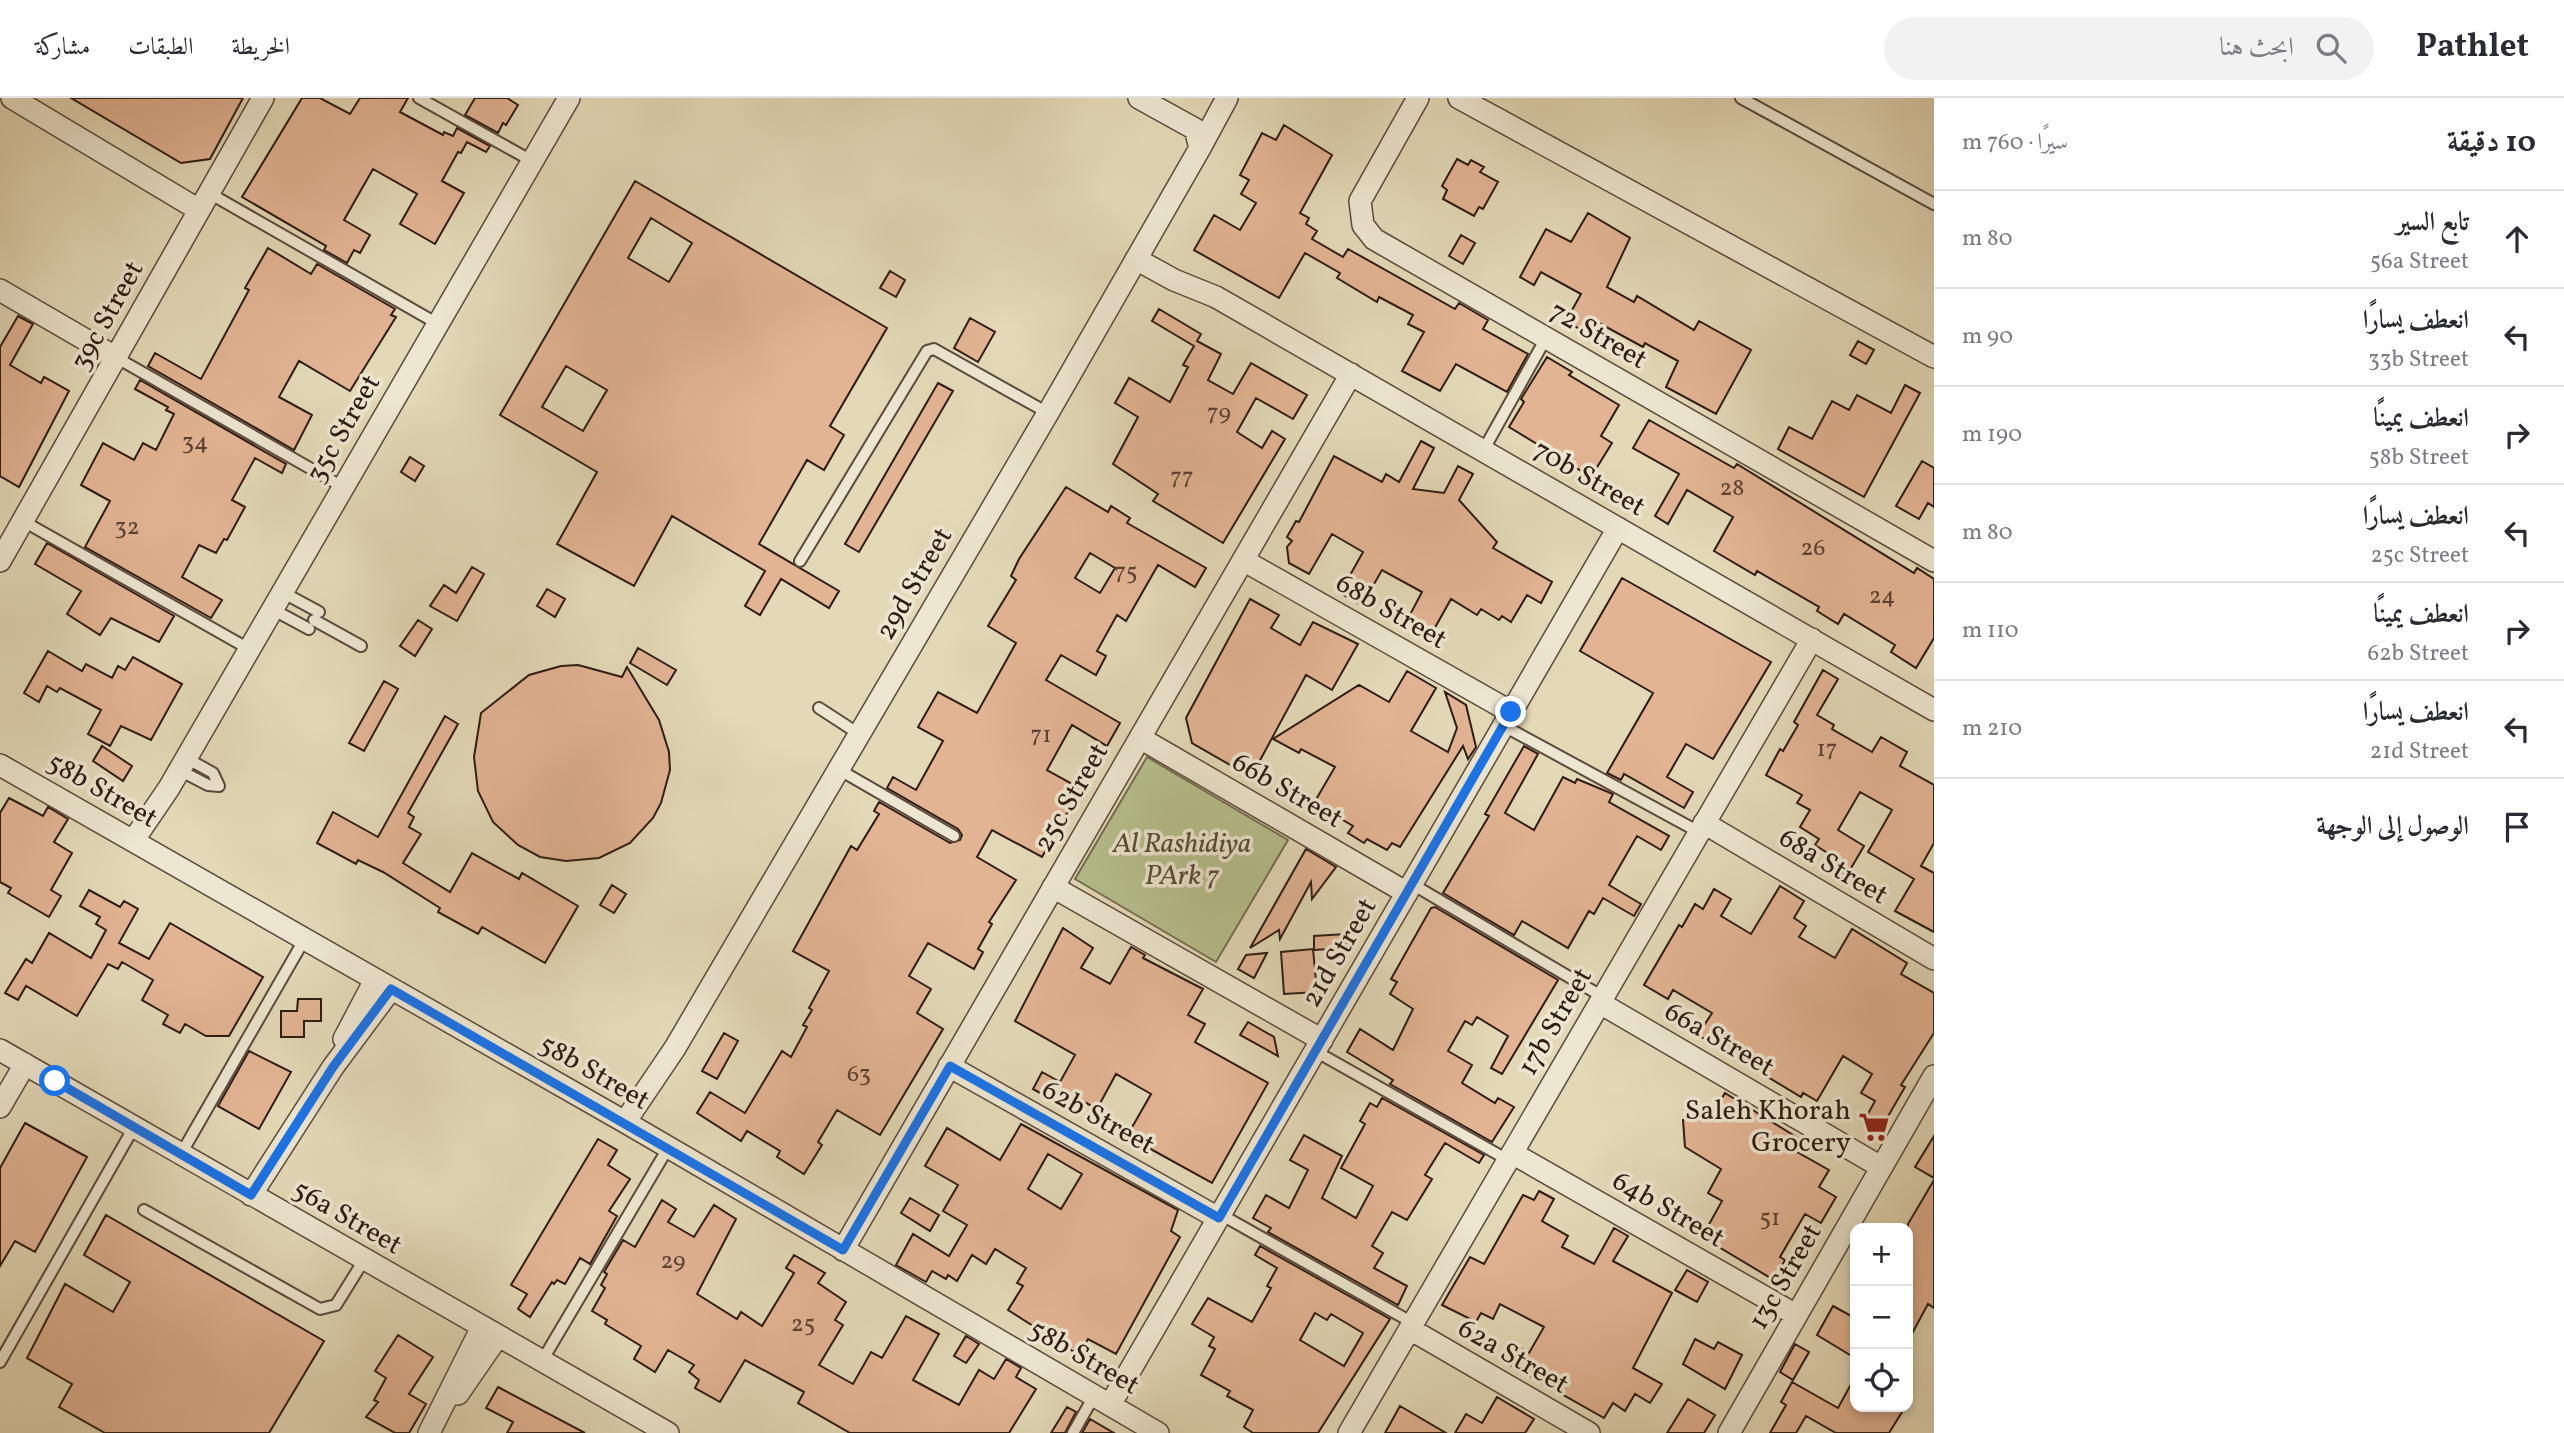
<!DOCTYPE html>
<html lang="ar">
<meta charset="utf-8">
<style>
:root{--surface:#fff;--page:#f2f2f3;--text:#2b2b33;--muted:#7c7c81;--line:#e1e1e2}
body{margin:0;font-family:Vollkorn,Amiri,serif;background:var(--page);color:var(--text);direction:rtl}
.controls{position:absolute;right:21px;bottom:21px;display:grid;overflow:hidden;border-radius:14px;box-shadow:0 4px 10px #0003}
.controls button{width:63px;height:63px;display:grid;place-items:center;padding:0;border:0;border-bottom:2px solid var(--line);background:var(--surface);color:var(--text);font:35px sans-serif}
.stop{position:absolute;width:21px;height:21px;margin:-16px;border:5px solid #1a73e8;border-radius:50%;background:#fff}
.stop.end{background:#1a73e8;border-color:#fff;box-shadow:0 2px 7px #0008}
.list{margin:0;padding:0;list-style:none}
h2{display:flex;justify-content:space-between;align-items:center;height:91px;margin:0;padding:0 28px;font-size:30px}
h2 small{font-size:23px;font-weight:400;color:var(--muted)}
.list li{display:grid;grid-template-columns:46px 1fr auto;gap:21px;align-items:center;box-sizing:border-box;height:98px;padding:0 28px;border-top:2px solid var(--line)}
.list b{display:block;font-size:26px;white-space:nowrap}
.list p{margin:0;font-size:23px;white-space:nowrap;color:var(--muted)}
.list em{font-size:23px;font-style:normal;color:var(--muted)}
.icon{flex:none;width:38px;height:38px;fill:none;stroke:currentColor;stroke-width:2;stroke-linecap:round;stroke-linejoin:round}
.map{position:relative;flex:none;width:1934px;height:1335px;overflow:hidden;direction:ltr}
header{display:flex;align-items:center;gap:42px;box-sizing:border-box;height:98px;padding:0 35px;background:var(--surface);border-bottom:2px solid var(--line)}
header strong{font-size:33px}
nav{display:flex;gap:38px;margin-inline-start:auto;font-size:24px}
.search{width:490px;height:63px;background:var(--page);display:flex;align-items:center;gap:18px;box-sizing:border-box;padding:0 24px;border-radius:38px;color:var(--muted);font-size:26px}
main{display:flex}
aside{flex:1;background:var(--surface)}
.map>svg:first-child{display:block}
</style>
<header>
<strong>Pathlet</strong>
<div class="search"><svg class="icon" aria-label="search" viewBox="0 0 24 24"><circle cx="10" cy="10" r="6"/><path d="M15 15l6 6"/></svg>ابحث هنا</div>
<nav><a>الخريطة</a><a>الطبقات</a><a>مشاركة</a></nav>
</header>
<main>
<aside>
<h2>10 دقيقة<small>سيرًا · 760 m</small></h2>
<ul class="list">
<li><svg class="icon" aria-label="ahead" viewBox="0 0 24 24"><path d="M12 20V5M6 11l6-6 6 6"/></svg><div><b>تابع السير</b><p>56a Street</p></div><em>80 m</em></li>
<li><svg class="icon" aria-label="left" viewBox="0 0 24 24"><path d="M17 20v-9H6M10 6l-5 5 5 5"/></svg><div><b>انعطف يسارًا</b><p>33b Street</p></div><em>90 m</em></li>
<li><svg class="icon" aria-label="right" viewBox="0 0 24 24"><path d="M7 20v-9h11M14 6l5 5-5 5"/></svg><div><b>انعطف يمينًا</b><p>58b Street</p></div><em>190 m</em></li>
<li><svg class="icon" aria-label="left" viewBox="0 0 24 24"><path d="M17 20v-9H6M10 6l-5 5 5 5"/></svg><div><b>انعطف يسارًا</b><p>25c Street</p></div><em>80 m</em></li>
<li><svg class="icon" aria-label="right" viewBox="0 0 24 24"><path d="M7 20v-9h11M14 6l5 5-5 5"/></svg><div><b>انعطف يمينًا</b><p>62b Street</p></div><em>110 m</em></li>
<li><svg class="icon" aria-label="left" viewBox="0 0 24 24"><path d="M17 20v-9H6M10 6l-5 5 5 5"/></svg><div><b>انعطف يسارًا</b><p>21d Street</p></div><em>210 m</em></li>
<li><svg class="icon" aria-label="arrive" viewBox="0 0 24 24"><path d="M6 21V4h12l-3 4 3 4H6"/></svg><div><b>الوصول إلى الوجهة</b></div></li>
</ul>
</aside>
<div class="map">
<svg width="1934" height="1335" viewBox="0 0 1934 1335">
<rect width="100%" height="100%" fill="#e3d9b7"/>
<filter id="stains"><feTurbulence type="fractalNoise" baseFrequency=".00286" numOctaves="4"/><feColorMatrix values="0 0 0 0 .2 0 0 0 0 .09 0 0 0 0 .02 0 0 0 .5 -.17"/></filter>
<radialGradient id="worn" r=".72"><stop offset=".6" stop-color="#630" stop-opacity="0"/><stop offset="1" stop-color="#630" stop-opacity=".3"/></radialGradient>
<path fill="#b6bf8d" stroke="#726d50" stroke-width="2" d="M1147,659L1288,742L1216,864L1075,781Z"/>
<path fill="#e3b494" stroke="#2d1b12" stroke-width="2" fill-rule="evenodd" d="M71,0H243L210,61L181,65Z
M302,0H320L350,16L360,0H408L400,14L443,37L444,34L453,38L457,30L490,48L486,54L467,44L461,55L458,54L442,83L464,95L435,146L400,126L417,96L373,71L344,122L370,137L360,155L354,152L347,165L324,152L326,148L242,99Z
M475,0H507L518,7L506,27L503,25L498,35L465,17Z
M1284,27L1332,57L1300,115L1309,120L1306,126L1317,133L1312,141L1343,159L1348,151L1455,211L1459,205L1488,222L1483,231L1528,256L1507,294L1456,266L1440,293L1402,273L1424,234L1408,226L1413,217L1379,199L1377,204L1337,180L1340,175L1305,155L1279,200L1194,152L1214,117L1240,132L1256,105L1241,96L1249,82L1240,77L1262,35L1276,42Z
M1457,61L1468,67L1471,62L1484,69L1480,74L1498,84L1483,111L1479,109L1474,118L1443,101L1447,92L1442,88Z
M635,83L887,230L830,328L844,337L824,372L807,362L759,446L839,493L829,510L781,481L760,517L745,508L765,473L672,418L634,488L557,446L597,374L500,317ZM651,120L692,145L669,184L628,160ZM566,268L607,292L583,333L542,309Z
M1588,115L1630,140L1607,189L1634,204L1637,198L1694,232L1699,223L1751,252L1716,316L1666,289L1678,263L1645,245L1643,249L1590,220L1583,233L1566,223L1581,196L1541,174L1534,187L1520,179L1546,131L1571,144Z
M1461,137L1475,145L1463,166L1449,158Z
M268,150L311,176L317,166L395,211L391,217L396,219L350,293L299,263L279,299L312,317L294,352L148,268L155,255L201,281L249,192L245,190Z
M890,173L905,182L896,199L880,190Z
M1159,211L1201,236L1197,243L1221,256L1208,282L1233,296L1251,265L1307,297L1293,321L1256,300L1237,334L1262,350L1272,333L1285,341L1223,445L1153,403L1158,396L1113,366L1138,319L1115,305L1129,280L1170,304L1188,269L1183,267L1194,248L1152,223Z
M18,218L33,226L10,267L41,285L44,279L69,293L19,389L0,378V249Z
M970,220L995,234L978,264L954,250Z
M1858,243L1874,252L1866,266L1850,257Z
M1547,259L1572,274L1569,277L1619,307L1601,338L1612,345L1591,379L1509,329L1524,304L1521,301Z
M140,282L286,366L282,375L255,360L232,402L245,409L227,442L224,441L216,455L199,447L182,479L222,502L211,520L85,449L110,403L81,387L103,345L134,362L143,345L156,352L174,316L166,312L168,309L135,291Z
M938,285L953,293L859,454L845,446Z
M1905,287L1920,295L1864,399L1778,351L1789,329L1812,341L1832,303L1849,312L1857,297L1891,315Z
M1649,322L1734,370L1737,366L1914,475L1917,470L1934,481V540L1916,570L1891,554L1895,547L1844,516L1838,526L1817,513L1819,509L1757,473L1755,477L1714,453L1733,419L1687,392L1668,426L1655,418L1679,376L1633,350Z
M1421,343L1434,350L1413,391L1444,395L1458,368L1473,376L1459,402L1497,444L1493,450L1552,484L1541,505L1527,497L1511,524L1502,518L1499,522L1481,511L1477,517L1451,501L1428,542L1404,528L1422,494L1382,472L1362,507L1340,495L1363,454L1332,436L1309,476L1289,465L1287,449L1292,443L1287,439L1296,423L1299,424L1334,358L1382,384L1386,376L1399,384Z
M410,359L424,368L415,383L401,374Z
M1922,363L1934,370V409L1928,405L1919,421L1896,408Z
M1066,389L1108,414L1111,408L1130,420L1127,425L1206,470L1195,489L1158,467L1126,523L1117,517L1097,553L1106,558L1096,577L1061,557L1046,582L1120,625L1107,648L1072,627L1047,672L1081,691L1042,759L992,732L977,759L1016,782L989,824L992,826L978,851L983,854L974,871L928,845L909,878L931,891L917,915L943,931L880,1037L837,1012L818,1044L822,1047L804,1076L777,1059L780,1053L747,1033L741,1043L697,1015L710,994L745,1015L782,953L791,959L807,929L803,927L812,912L809,910L829,873L793,853L851,748L857,752L879,716L874,713L879,704L950,745L960,742L962,737L958,731L887,690L893,679L916,692L943,643L918,629L938,594L977,615L1016,545L988,528L1016,482L1011,478L1019,461ZM1090,455L1115,470L1100,495L1075,480Z
M47,445L174,518L159,544L111,520L100,537L67,516L81,493L35,466Z
M472,469L484,476L457,523L430,508L444,487L456,495Z
M1622,480L1771,564L1713,661L1686,646L1667,679L1693,694L1684,710L1624,676L1621,682L1607,675L1653,595L1580,553Z
M547,491L565,501L555,519L537,508Z
M1250,501L1279,517L1271,530L1300,547L1313,524L1358,546L1332,592L1306,577L1251,679L1192,645L1186,620Z
M418,522L432,531L415,558L400,548Z
M638,550L676,572L667,587L630,565Z
M48,553L82,573L86,566L112,580L118,568L125,572L133,559L182,586L151,642L121,628L110,648L88,636L101,612L60,590L57,594L47,588L39,604L24,595Z
M578,567L622,579L627,569L659,622L669,654L670,672L661,705L653,720L630,745L599,760L566,763L540,759L518,747L493,724L478,693L474,659L481,615L529,577L561,568Z
M1823,572L1838,581L1817,617L1834,627L1832,631L1872,654L1881,639L1907,654L1900,668L1934,687V745L1921,768L1934,775V834L1895,813L1914,781L1868,754L1892,712L1860,694L1838,732L1864,748L1847,777L1824,764L1829,756L1815,747L1819,741L1800,729L1810,712L1797,705L1802,697L1766,677L1780,651L1783,653L1798,627L1794,624Z
M1407,573L1436,590L1411,633L1448,654L1457,630L1445,594L1466,607L1476,649L1468,661L1463,648L1400,749L1392,745L1387,752L1367,741L1364,745L1348,735L1353,728L1314,705L1335,669L1301,651L1299,655L1273,641L1359,587L1389,604Z
M384,583L398,591L364,653L349,645Z
M445,618L458,626L408,715L414,719L409,729L421,736L403,765L450,794L472,755L519,781L522,775L578,808L545,865L482,829L478,836L438,814L440,810L383,774L358,762L356,766L317,745L333,714L378,739Z
M102,648L132,668L123,683L93,663Z
M1524,648L1538,656L1505,715L1534,732L1563,679L1575,685L1577,681L1613,696L1609,704L1669,738L1661,752L1637,738L1609,787L1641,806L1634,818L1603,800L1594,816L1589,813L1568,850L1522,823L1514,837L1443,795L1489,718L1485,716Z
M9,700L43,718L48,709L68,721L54,744L72,755L51,792L61,798L49,819L8,795L11,790L0,784V715Z
M1306,751L1336,769L1312,801L1311,784L1280,841L1279,832L1250,850Z
M612,787L626,796L614,815L600,807Z
M1780,788L1804,803L1794,820L1806,828L1799,839L1835,860L1852,831L1907,865L1901,876L1934,895V935L1901,987L1905,989L1879,1034L1863,1025L1875,1003L1861,995L1872,976L1843,958L1817,1003L1803,995L1801,999L1698,937L1712,915L1673,892L1668,901L1644,887L1679,827L1682,829L1695,806L1703,811L1714,791L1731,801L1721,818L1751,836Z
M89,792L120,809L124,803L138,811L119,845L149,861L170,825L263,879L229,938H206L185,926L180,935L163,926L168,917L142,902L153,882L122,864L118,871L108,866L77,918L26,888L18,902L5,895L26,861L32,865L49,835L91,860L106,832L96,826L100,819L80,808Z
M1435,809L1558,882L1502,976L1491,970L1508,938L1477,919L1472,927L1465,923L1448,953L1472,967L1462,985L1495,1005L1498,1000L1514,1009L1492,1044L1390,986L1393,982L1347,954L1360,931L1393,952L1413,911L1390,896L1397,884L1391,881L1431,810Z
M1063,830L1093,850L1081,870L1110,886L1131,849L1145,857L1143,860L1203,891L1188,917L1205,926L1195,944L1268,985L1212,1085L1127,1038L1151,996L1116,976L1097,1011L1068,995L1062,1007L1033,991L1042,974L1060,984L1075,957L1015,923Z
M1346,836L1347,850L1314,852V838Z
M1313,851L1317,894L1284,896L1281,854Z
M1267,855L1254,880L1238,871L1246,857Z
M298,901H321V923H304V939H281V913H297Z
M1248,924L1274,939L1278,958L1240,937Z
M724,935L738,943L717,981L702,973Z
M249,953L291,974L259,1031L218,1008Z
M1725,995L1798,1040L1792,1051L1829,1072L1819,1089L1836,1099L1821,1125L1805,1116L1780,1159L1785,1162L1774,1182L1702,1139L1722,1103L1708,1095L1721,1071L1685,1049L1683,1022L1703,1009L1713,1015Z
M1382,1000L1484,1057L1479,1065L1445,1045L1425,1077L1432,1081L1407,1122L1392,1114L1372,1148L1383,1155L1374,1170L1407,1188L1398,1207L1268,1134L1271,1130L1253,1120L1266,1097L1289,1110L1308,1072L1290,1062L1304,1037L1342,1058L1322,1100L1356,1120L1373,1088L1341,1070L1365,1026L1360,1023L1370,1005L1377,1009Z
M25,1025L87,1059L35,1154L15,1143L0,1168V1070Z
M1021,1026L1178,1112L1171,1133L1180,1139L1116,1256L1088,1241L1079,1257L1008,1212L1023,1188L1017,1185L1026,1170L995,1151L986,1166L972,1157L957,1183L948,1177L946,1181L932,1173L926,1184L896,1167L913,1136L949,1158L967,1127L943,1113L958,1087L925,1068L947,1030L1000,1062ZM1048,1056L1082,1076L1061,1111L1028,1091Z
M1934,1038V1080L1915,1069Z
M598,1041L617,1052L608,1067L630,1081L609,1113L617,1118L590,1166L580,1160L565,1186L557,1182L554,1186L552,1184L530,1219L518,1211L527,1196L511,1187Z
M1934,1082V1210L1928,1206L1908,1243V1126Z
M1539,1093L1554,1101L1542,1123L1568,1138L1562,1149L1594,1166L1614,1130L1628,1138L1613,1163L1672,1195L1633,1270L1662,1286L1650,1305L1635,1296L1625,1313L1613,1305L1604,1320L1505,1264L1515,1247L1529,1255L1544,1229L1500,1206L1493,1221L1481,1215L1476,1224L1442,1207L1470,1159L1484,1166L1523,1097L1534,1102Z
M910,1100L939,1117L930,1133L901,1115Z
M662,1102L676,1111L668,1124L694,1139L714,1107L736,1121L697,1196L737,1221L741,1214L762,1228L794,1175L786,1170L794,1157L825,1175L818,1185L846,1204L835,1222L843,1227L819,1267L853,1286L871,1254L882,1260L906,1218L939,1236L913,1282L959,1307L979,1272L994,1281L1006,1261L1021,1270L1016,1279L1036,1291L1009,1335H850L798,1305L804,1294L745,1262L720,1304L695,1290L699,1282L689,1274L694,1267L668,1252L655,1274L634,1261L641,1248L605,1226L607,1222L592,1213L605,1190L601,1187L607,1176L604,1174L623,1142L635,1149Z
M106,1117L324,1243L269,1335H105L59,1309L72,1286L27,1260L65,1186L113,1214L130,1184L84,1157Z
M1260,1148L1390,1221L1318,1335H1253L1244,1329L1253,1312L1227,1298L1230,1293L1201,1277L1215,1251L1209,1248L1214,1239L1192,1226L1208,1200L1252,1224L1271,1190L1267,1188L1277,1170L1255,1157ZM1315,1215L1327,1222L1331,1216L1363,1235L1344,1268L1300,1242Z
M1687,1172L1708,1184L1697,1204L1675,1192Z
M1833,1208L1855,1220V1260L1817,1237Z
M398,1237L433,1259L409,1296L426,1306L409,1335H395L366,1319L378,1304L374,1302L386,1280L375,1273Z
M966,1238L979,1246L966,1265L954,1258Z
M1695,1241L1714,1251L1718,1244L1742,1257L1725,1291L1683,1266Z
M1795,1246L1809,1254L1793,1282L1780,1274Z
M1855,1279V1309H1893L1902,1314L1889,1335H1836L1806,1318L1796,1335H1770L1786,1307L1781,1304L1792,1284L1838,1310Z
M498,1289L585,1335H507L513,1324L486,1310Z
M1497,1299L1534,1321L1525,1335H1455L1466,1316L1482,1325Z
M1688,1301L1715,1317L1704,1335H1667Z
M1400,1308L1446,1335H1385Z
M1067,1309L1076,1314L1065,1335H1051Z
M1090,1321L1114,1335H1082Z"/>
<g fill="none" stroke-linecap="round" stroke-linejoin="round">
<g stroke="#5a4a3b" stroke-width="14">
<path id="lane" d="M419,0L532,63
M1741,0L1934,106
M209,95L438,226
M117,260L343,389
M1483,353L1546,240
M23,423L249,551
M800,463L927,253L934,251L1048,315
M282,494L319,514
M272,511L309,531
M314,522L361,548
M819,610L859,636
M1504,628L1699,734
M838,671L954,738
M179,672L208,687L219,688L213,675L186,660
M1412,786L1603,899
M1315,953L1508,1062
M181,1056L304,842
M144,1112L320,1211L336,1207L364,1162
M1220,1116L1413,1225
M542,1263L668,1050
M0,1264L134,1029
M1073,1335L1094,1298"/>
</g>
<g stroke="#5a4a3b" stroke-width="24">
<path id="street" d="M12,0L199,112
M1418,0L1360,103L1363,127L1374,141L1934,463
M1459,0L1934,259
M1200,50L1227,0
M1136,161L1174,182L1216,199L1934,612
M0,192L117,260
M1243,462L1511,614
M0,463L263,0
M1140,640L1407,795
M0,667L625,1024L1158,1335
M1704,725L1934,861
M133,743L169,690L569,0
M1053,789L1322,942
M1600,905L1881,1069
M344,941L375,882
M0,952L668,1335
M949,968L1218,1120
M0,1009L25,966
M625,1024L675,950L1048,315L1200,50L1195,31L1139,0
M1512,1055L1796,1217
M251,1097L333,969L391,891
M843,1152L1351,276
M1410,1231L1589,1335
M458,1296L498,1238
M1110,1307L1618,430
M429,1335L482,1229
M1349,1335L1812,541
M1729,1335L1934,978"/>
</g>
<use href="#lane" stroke="#ede6d0" stroke-width="10"/>
<use href="#street" stroke="#ede6d0" stroke-width="21"/>
</g>
<g fill="none" stroke-linecap="round" stroke-linejoin="round">
<path stroke="#1a73e8" stroke-width="9" d="M55,983L251,1097L333,969L391,891L843,1152L950,968L1219,1120L1511,614"/>
</g>
<defs>
<g id="supermarket-bare" transform="scale(2.415)"><path d="M-6-5.5h2.5l.6 2H6L4.5 2H-2.5L-4.4-4H-6ZM-1.5 3.2a1.3 1.3 0 1 0 .1 0ZM3 3.2a1.3 1.3 0 1 0 .1 0Z" fill="#8f2418" stroke="#ede6d0" stroke-width="2.5" paint-order="stroke"/></g>
</defs>
<g fill-rule="evenodd">
<use href="#supermarket-bare" x="1874" y="1029"/>
</g>
<g text-anchor="middle" dominant-baseline="central" stroke-width="7" stroke-linejoin="round" paint-order="stroke">
<g font-size="24" fill="#5a4132">
<text x="1219" y="316">79</text>
<text x="195" y="345">34</text>
<text x="1182" y="380">77</text>
<text x="1732" y="391">28</text>
<text x="127" y="430">32</text>
<text x="1813" y="451">26</text>
<text x="1126" y="475">75</text>
<text x="1882" y="499">24</text>
<text x="1041" y="638">71</text>
<text x="1827" y="652">17</text>
<text x="859" y="977">63</text>
<text x="1770" y="1121">51</text>
<text x="673" y="1164">29</text>
<text x="803" y="1227">25</text>
</g>
<g font-size="28" fill="#2d1b12" stroke="#ede6d0">
<text transform="translate(108 218) rotate(-61)">39c Street</text>
<text transform="translate(1598 238) rotate(30)">72 Street</text>
<text transform="translate(344 331) rotate(-60)">35c Street</text>
<text transform="translate(1589 381) rotate(30)">70b Street</text>
<text transform="translate(915 486) rotate(-60)">29d Street</text>
<text transform="translate(1391 514) rotate(30)">68b Street</text>
<text transform="translate(102 693) rotate(30)">58b Street</text>
<text transform="translate(1287 693) rotate(30)">66b Street</text>
<text transform="translate(1072 700) rotate(-60)">25c Street</text>
<text transform="translate(1833 769) rotate(31)">68a Street</text>
<text transform="translate(1340 855) rotate(-60)">21d Street</text>
<text transform="translate(1556 924) rotate(-60)">17b Street</text>
<text transform="translate(1719 942) rotate(30)">66a Street</text>
<text transform="translate(594 975) rotate(30)">58b Street</text>
<text transform="translate(1098 1020) rotate(29)">62b Street</text>
<text transform="translate(1668 1112) rotate(30)">64b Street</text>
<text transform="translate(347 1120) rotate(30)">56a Street</text>
<text transform="translate(1786 1179) rotate(-60)">13c Street</text>
<text transform="translate(1513 1259) rotate(30)">62a Street</text>
<text transform="translate(1084 1260) rotate(30)">58b Street</text>
</g>
<g font-size="28" font-style="italic" fill="#564c37" stroke="#ede6d0">
<text x="1182" y="746">Al Rashidiya<tspan x="1182" dy="32">PArk 7</tspan></text>
</g>
<g font-size="28" fill="#2d1b12" stroke="#ede6d0" text-anchor="end">
<text x="1851" y="1013">Saleh Khorah<tspan x="1851" dy="32">Grocery</tspan></text>
</g>
</g>
<rect width="100%" height="100%" filter="url(#stains)"/>
<rect width="100%" height="100%" fill="url(#worn)"/>
</svg>
<div class="controls">
<button>+</button>
<button>−</button>
<button><svg class="icon" aria-label="locate" viewBox="0 0 24 24"><circle cx="12" cy="12" r="6"/><path d="M12 2v4M12 18v4M2 12h4M18 12h4"/></svg></button>
</div>
<div class="stop" style="left:55px;top:983px"></div>
<div class="stop end" style="left:1511px;top:614px"></div>
</div>
</main>
